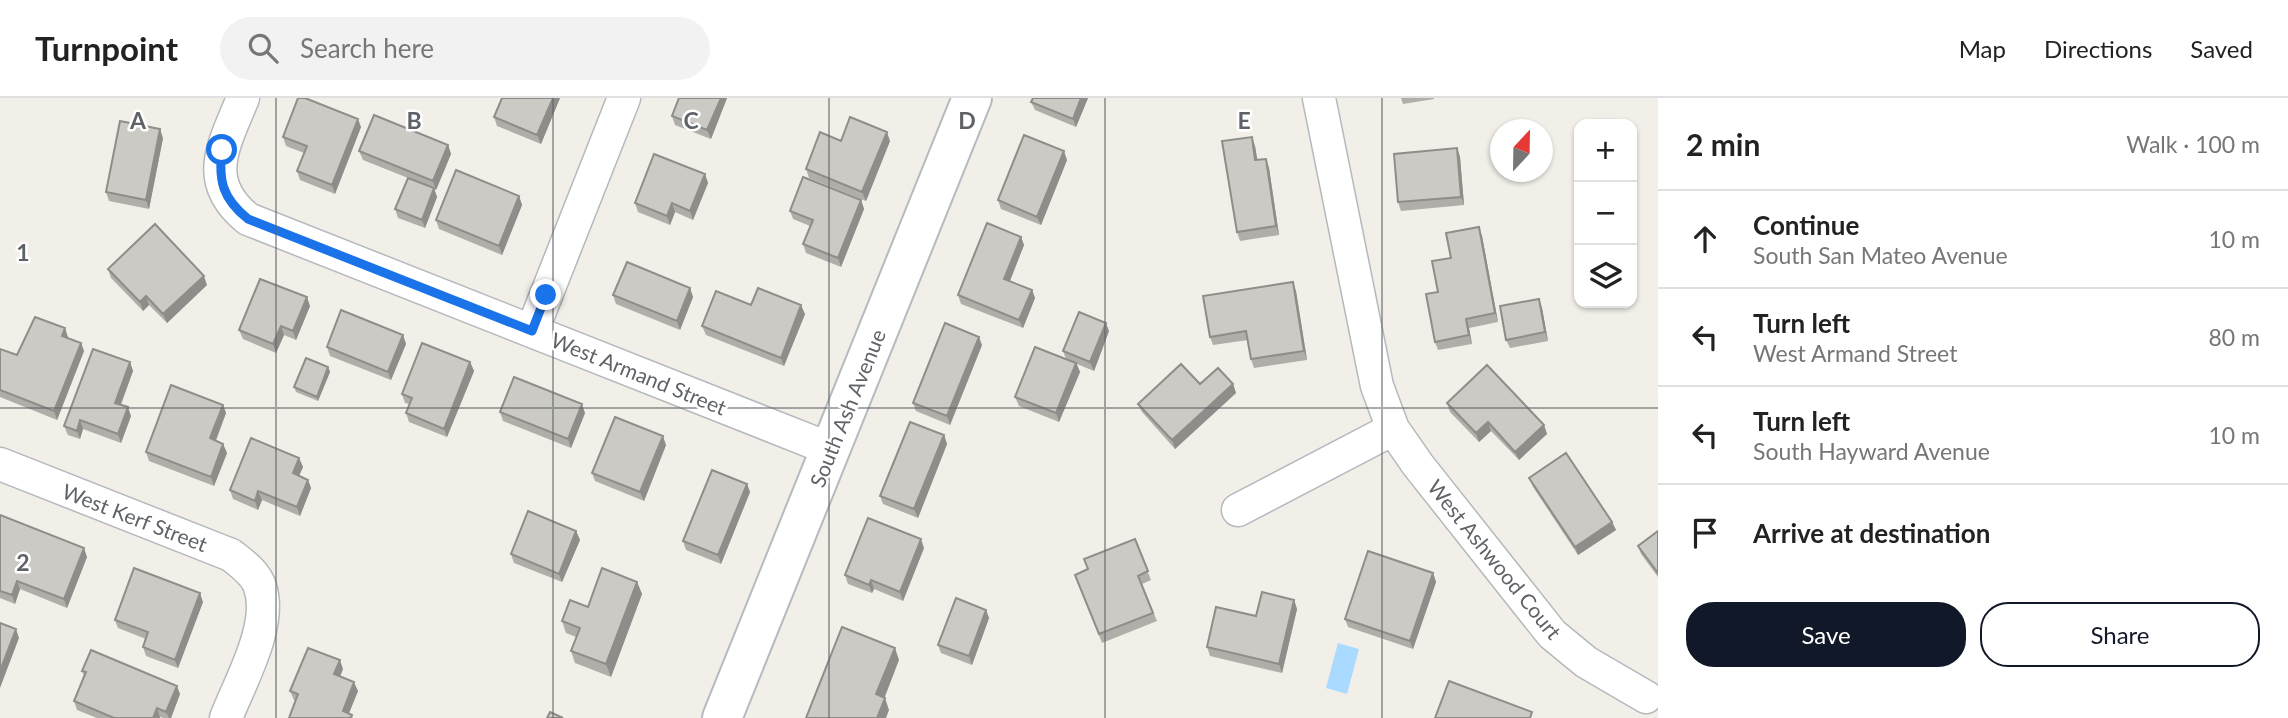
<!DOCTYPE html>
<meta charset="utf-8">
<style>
:root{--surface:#fff;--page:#f2f2f2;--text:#222;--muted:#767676;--line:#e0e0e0;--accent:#111827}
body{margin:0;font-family:Lato,sans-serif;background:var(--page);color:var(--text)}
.controls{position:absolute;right:21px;top:21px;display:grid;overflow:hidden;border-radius:14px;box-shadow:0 2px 5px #0004}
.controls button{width:63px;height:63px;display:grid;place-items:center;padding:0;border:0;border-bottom:2px solid var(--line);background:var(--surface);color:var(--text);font:35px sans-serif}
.compass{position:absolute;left:1490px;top:21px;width:63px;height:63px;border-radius:50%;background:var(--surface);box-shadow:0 2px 5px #0004;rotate:22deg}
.stop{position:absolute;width:21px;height:21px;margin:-16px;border:5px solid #1a73e8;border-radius:50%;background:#fff}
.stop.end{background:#1a73e8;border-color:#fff;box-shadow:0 2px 7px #0008}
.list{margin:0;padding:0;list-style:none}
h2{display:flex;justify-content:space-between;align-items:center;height:91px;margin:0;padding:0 28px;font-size:30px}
h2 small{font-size:23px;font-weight:400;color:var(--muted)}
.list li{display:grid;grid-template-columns:46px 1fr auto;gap:21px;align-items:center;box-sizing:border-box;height:98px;padding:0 28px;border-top:2px solid var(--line)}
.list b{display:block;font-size:26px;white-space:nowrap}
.list p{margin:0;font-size:23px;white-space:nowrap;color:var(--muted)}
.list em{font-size:23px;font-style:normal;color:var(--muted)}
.actions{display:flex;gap:14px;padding:21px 28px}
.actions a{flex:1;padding:16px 0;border:2px solid var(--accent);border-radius:28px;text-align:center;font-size:24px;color:var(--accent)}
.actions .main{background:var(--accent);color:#fff}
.icon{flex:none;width:38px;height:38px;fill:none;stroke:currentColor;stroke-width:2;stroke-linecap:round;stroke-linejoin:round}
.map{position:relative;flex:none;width:1658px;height:620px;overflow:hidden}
header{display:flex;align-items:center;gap:42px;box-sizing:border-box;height:98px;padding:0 35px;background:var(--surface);border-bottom:2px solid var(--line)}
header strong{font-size:33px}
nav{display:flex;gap:38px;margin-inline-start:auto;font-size:24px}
.search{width:490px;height:63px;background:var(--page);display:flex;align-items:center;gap:18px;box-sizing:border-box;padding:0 24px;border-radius:38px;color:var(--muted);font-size:26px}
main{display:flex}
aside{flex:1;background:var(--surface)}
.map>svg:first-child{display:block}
</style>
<header>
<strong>Turnpoint</strong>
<div class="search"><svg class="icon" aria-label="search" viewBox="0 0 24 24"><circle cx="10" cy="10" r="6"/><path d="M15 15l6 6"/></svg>Search here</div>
<nav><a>Map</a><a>Directions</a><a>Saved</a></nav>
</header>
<main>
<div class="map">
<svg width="1658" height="620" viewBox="0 0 1658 620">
<rect width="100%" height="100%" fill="#f1efe8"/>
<path fill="#aadaff" d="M1338,545L1359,551L1347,596L1326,590Z"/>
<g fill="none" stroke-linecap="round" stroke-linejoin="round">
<g stroke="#b5b8bc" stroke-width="35">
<path id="street" d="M243,0C224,47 201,83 248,121L830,351
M1319,0L1377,288L1393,331L1418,367L1552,536L1586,564L1646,599
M532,233L624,0
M0,366L231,457C241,465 256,475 260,489C273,527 240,584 226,620
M1238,412L1393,331"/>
</g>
<g stroke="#b6babf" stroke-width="42">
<path id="secondary" d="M722,620L972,0"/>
</g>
<use href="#street" stroke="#fff" stroke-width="32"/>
<use href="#secondary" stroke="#fff" stroke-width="38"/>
</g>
<path fill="#afaea9" d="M560,0L541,46L497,28L494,19Z
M727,0L711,41L675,27L672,18Z
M1033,0H1088L1076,29L1035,12L1031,4Z
M1401,0H1434V1L1403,6Z
M361,29L335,96L300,82L297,73L304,55L286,48L283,39Z
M163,40L149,111L109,103L106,94Z
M841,43H890L866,103L809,80L806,71Z
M448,47L451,56L436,92L434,91L437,99L425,130L398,120L395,111L408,80L363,62L359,53Z
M1255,48L1257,62L1266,61L1269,70L1279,137L1240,143L1237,134Z
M1457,50L1460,59L1464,107L1401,113L1398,104Z
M1067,62L1041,127L1001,111L998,102Z
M705,76L708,85L693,122L675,114L670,127L638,114L635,105Z
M519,98L522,107L502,157L439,131L436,122Z
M861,102L864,111L841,169L806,155L803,146L810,128L793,121L790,113Z
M1482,138L1498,224L1469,230L1472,246L1438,252L1435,244L1438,194L1451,160Z
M1021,139L1024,147L1010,183L1032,192L1035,200L1023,230L961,206L958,197Z
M108,171L207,187L167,225L149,207L143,213L111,180Z
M690,190L693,199L680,232L616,206L613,197Z
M1296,193L1307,262L1254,270L1251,261L1248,242L1213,247L1210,239Z
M751,207L805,216L784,268L706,237L702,228Z
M310,208L296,242L284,237L276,255L243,241L239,232Z
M1542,210L1548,243L1510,250L1506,242Z
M1109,233L1094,273L1077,266L1080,274L1059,324L1019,308L1015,299L1066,261L1063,253Z
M403,237L406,246L391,282L330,258L327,249Z
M68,239V240L81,245L84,253L57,322L0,299V251L17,257Z
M982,247L950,327L916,313L913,305Z
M130,264L133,273L121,307L131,318L121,345L83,331L80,341L68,337L64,328Z
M470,264L474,273L447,339L409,324L406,315L409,306L405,305L402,296Z
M328,269L330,274L318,303L296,294L294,289Z
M1200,286H1233L1236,295L1175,351L1142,314L1138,306Z
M1447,305L1544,327L1547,336L1519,362L1491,333L1479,344L1450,314Z
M223,307L226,315L216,343L223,346L227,355L214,388L149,363L146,354Z
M500,314L585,315L571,350L503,323Z
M944,337L947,346L918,420L883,406L880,398Z
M666,347L644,403L595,383L592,375Z
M299,360L303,369L299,378L308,382L311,390L300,418L262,402L258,412L233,401L230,392Z
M1529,380L1612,424L1616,432L1578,457L1533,389Z
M747,386L750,394L721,466L686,452L683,443Z
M0,417L87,459L67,510L20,491L15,506L0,500Z
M576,433L580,442L562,484L514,465L511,456Z
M1658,433V479L1641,456L1638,448Z
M1135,441L1151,482L1142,486L1157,523L1102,545L1075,477L1088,471Z
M924,450L903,503L874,491L872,495L848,486L845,477Z
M1433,475L1436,484L1413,551L1348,529L1345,521Z
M637,484L642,496L611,579L575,565L571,553L576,539L566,535L562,523Z
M1294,502L1297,511L1282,575L1210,558L1207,549L1256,518Z
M203,504L178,570L146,558L143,549L146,541L118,530L115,522Z
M986,512L989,520L972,567L941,555L938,547Z
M343,571L340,579L358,593L349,615L352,617L353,620H289L296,603L294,602L290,593Z
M82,573L180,596L171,620H164L160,619V620H97L77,612L74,603L84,578Z"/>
<path fill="#8f8d8a" d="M553,0H560L541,46L537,37Z
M721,0H727L711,41L707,32Z
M1081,0H1088L1076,29L1073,21Z
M358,21L361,29L335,96L332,87Z
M160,31L163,40L149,111L146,102Z
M887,34L890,43L866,103L862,94Z
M1252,39L1255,48L1259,71L1255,62Z
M448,47L451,56L436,92L433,83Z
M1457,50L1460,59L1464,107L1461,99Z
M1064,53L1067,62L1041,127L1037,119Z
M1266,61L1269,70L1279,137L1276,128Z
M705,76L708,85L693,122L690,113Z
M434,90L437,99L425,130L422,122Z
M519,98L522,107L502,157L499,148Z
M861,102L864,111L841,169L838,160Z
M672,105L675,114L670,127L667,118Z
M1479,129L1482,138L1498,224L1495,215Z
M1021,139L1024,147L1007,190L1004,181Z
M204,178L207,187L167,225L163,216Z
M1293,184L1296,193L1307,262L1304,253Z
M690,190L693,199L680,232L677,223Z
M1032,192L1035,200L1023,230L1019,222Z
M146,198L149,207L143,213L140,204Z
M307,199L310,208L296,242L293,233Z
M1539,201L1542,210L1548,243L1545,234Z
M801,207L805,216L784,268L781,260Z
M1466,221L1469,230L1472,246L1469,237Z
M1106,225L1109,233L1094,273L1090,264Z
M281,228L284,237L276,255L273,246Z
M65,230L68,239L65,246L62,238Z
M403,237L406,246L391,282L388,274Z
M979,239L982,247L950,327L947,318Z
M81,245L84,253L57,322L54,313Z
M130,264L133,273L118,313L115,305Z
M470,264L474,273L447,339L444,331Z
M1076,265L1080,274L1059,324L1056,315Z
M328,269L330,274L318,303L317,299Z
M1233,286L1236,295L1175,351L1172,342Z
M582,306L585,315L571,350L568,341Z
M223,307L226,315L213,349L210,340Z
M128,309L131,318L121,345L118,336Z
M80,322L83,331L80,341L77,333Z
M1488,324L1491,333L1479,344L1476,335Z
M1544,327L1547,336L1519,362L1515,354Z
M944,337L947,346L918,420L914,411Z
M663,338L666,347L644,403L640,394Z
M223,346L227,355L214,388L211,379Z
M299,360L303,369L296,384L293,375Z
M308,382L311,390L300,418L297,409Z
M747,386L750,394L721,466L718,457Z
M258,393L262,402L258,412L255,403Z
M1612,424L1616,432L1578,457L1575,449Z
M576,433L580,442L562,484L559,476Z
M921,441L924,450L903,503L900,494Z
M84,450L87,459L67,510L64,501Z
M1433,475L1436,484L1413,551L1410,543Z
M871,482L874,491L872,495L869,487Z
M17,483L20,491L15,506L12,497Z
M637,484L642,496L611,579L606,566Z
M200,495L203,504L178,570L175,562Z
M1294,502L1297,511L1282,575L1279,566Z
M986,512L989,520L972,567L969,558Z
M16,531L19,540L0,590V573Z
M895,550L899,562L881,609L876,596Z
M340,562L343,571L337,585L334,576Z
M354,584L358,593L347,620L343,613Z
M177,588L180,596L171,620H169L166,614Z
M885,600L889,612L886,620H877Z
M157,610L160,620H153Z"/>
<path fill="#cccac5" stroke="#8f8d8a" stroke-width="2" d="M298,0H305L358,21L332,87L297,73L307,48L283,39Z
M502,0H553L537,37L494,19Z
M679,0H721L707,32L672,18Z
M1033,0H1081L1073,21L1031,4Z
M374,17L448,47L433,83L359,53Z
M850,19L887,34L862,94L806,71L820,34L841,43Z
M120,23L160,31L146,102L106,94Z
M1024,37L1064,53L1037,119L998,102Z
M1252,39L1255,62L1266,61L1276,128L1237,134L1222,43Z
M1457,50L1461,99L1398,104L1394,56Z
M654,56L705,76L690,113L672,105L667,118L635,105Z
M456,72L519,98L499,148L436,122Z
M803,79L861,102L838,160L803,146L813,122L790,113Z
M408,80L434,90L422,122L395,111Z
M987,125L1021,139L1004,181L1032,192L1019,222L958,197Z
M155,126L204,178L163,216L146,198L140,204L108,171Z
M1479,129L1495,215L1466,221L1469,237L1435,244L1426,196L1438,194L1432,163L1451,160L1446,135Z
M627,164L690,190L677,223L613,197Z
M260,181L307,199L293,233L281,228L273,246L239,232Z
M1293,184L1304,253L1251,261L1246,233L1210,239L1203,198Z
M758,190L801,207L781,260L702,228L716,193L751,207Z
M1539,201L1545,234L1506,242L1500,208Z
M341,212L403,237L388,274L327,249Z
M1079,214L1106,225L1090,264L1063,253Z
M35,219L65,230L62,238L81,245L54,313L0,292V251L17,257Z
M945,225L979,239L947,318L913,305Z
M422,245L470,264L444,331L406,315L412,300L402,296Z
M1035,249L1076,265L1056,315L1015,299Z
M93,251L130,264L115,305L128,309L118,336L80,322L77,333L64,328Z
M306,260L328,269L317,299L294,289Z
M1181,266L1200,286L1218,270L1233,286L1172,342L1138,306Z
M1487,267L1544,327L1515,354L1488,324L1476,335L1447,305Z
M514,279L582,306L568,341L500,314Z
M171,287L223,307L210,340L223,346L211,379L146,354Z
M615,319L663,338L640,394L592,375Z
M910,324L944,337L914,411L880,398Z
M251,340L299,360L293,375L308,382L297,409L258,393L255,403L230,392Z
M1566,355L1612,424L1575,449L1529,380Z
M712,372L747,386L718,457L683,443Z
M528,413L576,433L559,476L511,456Z
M0,417L84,450L64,501L17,483L12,497L0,493Z
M868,420L921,441L900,494L871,482L869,487L845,477Z
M1658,433V475L1638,448Z
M1135,441L1148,473L1138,478L1153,515L1099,536L1075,477L1088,471L1084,461Z
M1368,453L1433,475L1410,543L1345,521Z
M134,470L200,495L175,562L143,549L148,534L115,522Z
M602,470L637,484L606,566L571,553L580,530L562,523L570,502L588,509Z
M1262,494L1294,502L1279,566L1207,549L1216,509L1256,518Z
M956,500L986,512L969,558L938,547Z
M0,525L16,531L0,573Z
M842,529L895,550L876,596L885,600L877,620H806Z
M308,550L340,562L334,576L354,584L343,613L352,617L350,620H289L298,596L290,593Z
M91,552L177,588L166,614L157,610L153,620H114L74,603L86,574L82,573Z
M1449,583L1532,614L1530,620H1435Z
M550,614L563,620H547Z"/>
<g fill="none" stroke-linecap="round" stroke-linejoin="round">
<path stroke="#1a73e8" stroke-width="9" d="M222,52C218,83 223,101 248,121L532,233L546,197"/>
</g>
<path fill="none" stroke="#5f6368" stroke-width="2" stroke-opacity="0.55" d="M276,0V620M553,0V620M829,0V620M1105,0V620M1382,0V620M0,310H1658"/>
<g text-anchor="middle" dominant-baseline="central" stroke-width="5" stroke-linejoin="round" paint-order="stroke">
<g font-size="21" fill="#5f6368" stroke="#fff">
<text transform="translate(639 275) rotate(22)">West Armand Street</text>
<text transform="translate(847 310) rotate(-68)">South Ash Avenue</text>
<text transform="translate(135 419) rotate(21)">West Kerf Street</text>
<text transform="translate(1495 461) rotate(51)">West Ashwood Court</text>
</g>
</g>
<g font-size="23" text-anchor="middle" font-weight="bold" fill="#5f6368" stroke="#fff" stroke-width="5" stroke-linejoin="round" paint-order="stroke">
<text x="138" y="31">A</text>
<text x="414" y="31">B</text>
<text x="691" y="31">C</text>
<text x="967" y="31">D</text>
<text x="1244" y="31">E</text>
<text x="23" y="163">1</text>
<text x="23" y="473">2</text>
</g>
</svg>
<div class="controls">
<button>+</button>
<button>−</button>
<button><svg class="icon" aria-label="layers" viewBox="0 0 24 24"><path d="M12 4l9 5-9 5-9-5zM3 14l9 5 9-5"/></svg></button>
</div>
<svg class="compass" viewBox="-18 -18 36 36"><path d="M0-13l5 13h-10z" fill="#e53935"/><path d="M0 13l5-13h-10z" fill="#767676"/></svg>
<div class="stop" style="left:222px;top:52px"></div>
<div class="stop end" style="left:546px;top:197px"></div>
</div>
<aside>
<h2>2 min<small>Walk · 100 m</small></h2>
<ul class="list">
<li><svg class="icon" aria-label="ahead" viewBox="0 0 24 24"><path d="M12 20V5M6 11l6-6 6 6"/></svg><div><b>Continue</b><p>South San Mateo Avenue</p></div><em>10 m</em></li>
<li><svg class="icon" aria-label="left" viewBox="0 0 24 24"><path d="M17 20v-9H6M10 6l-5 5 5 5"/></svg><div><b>Turn left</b><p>West Armand Street</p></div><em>80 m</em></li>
<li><svg class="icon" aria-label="left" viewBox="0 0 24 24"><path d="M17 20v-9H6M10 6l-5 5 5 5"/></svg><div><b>Turn left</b><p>South Hayward Avenue</p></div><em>10 m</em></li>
<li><svg class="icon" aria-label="arrive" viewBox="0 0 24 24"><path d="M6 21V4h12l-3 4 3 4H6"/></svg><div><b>Arrive at destination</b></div></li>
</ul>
<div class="actions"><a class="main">Save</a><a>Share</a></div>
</aside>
</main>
